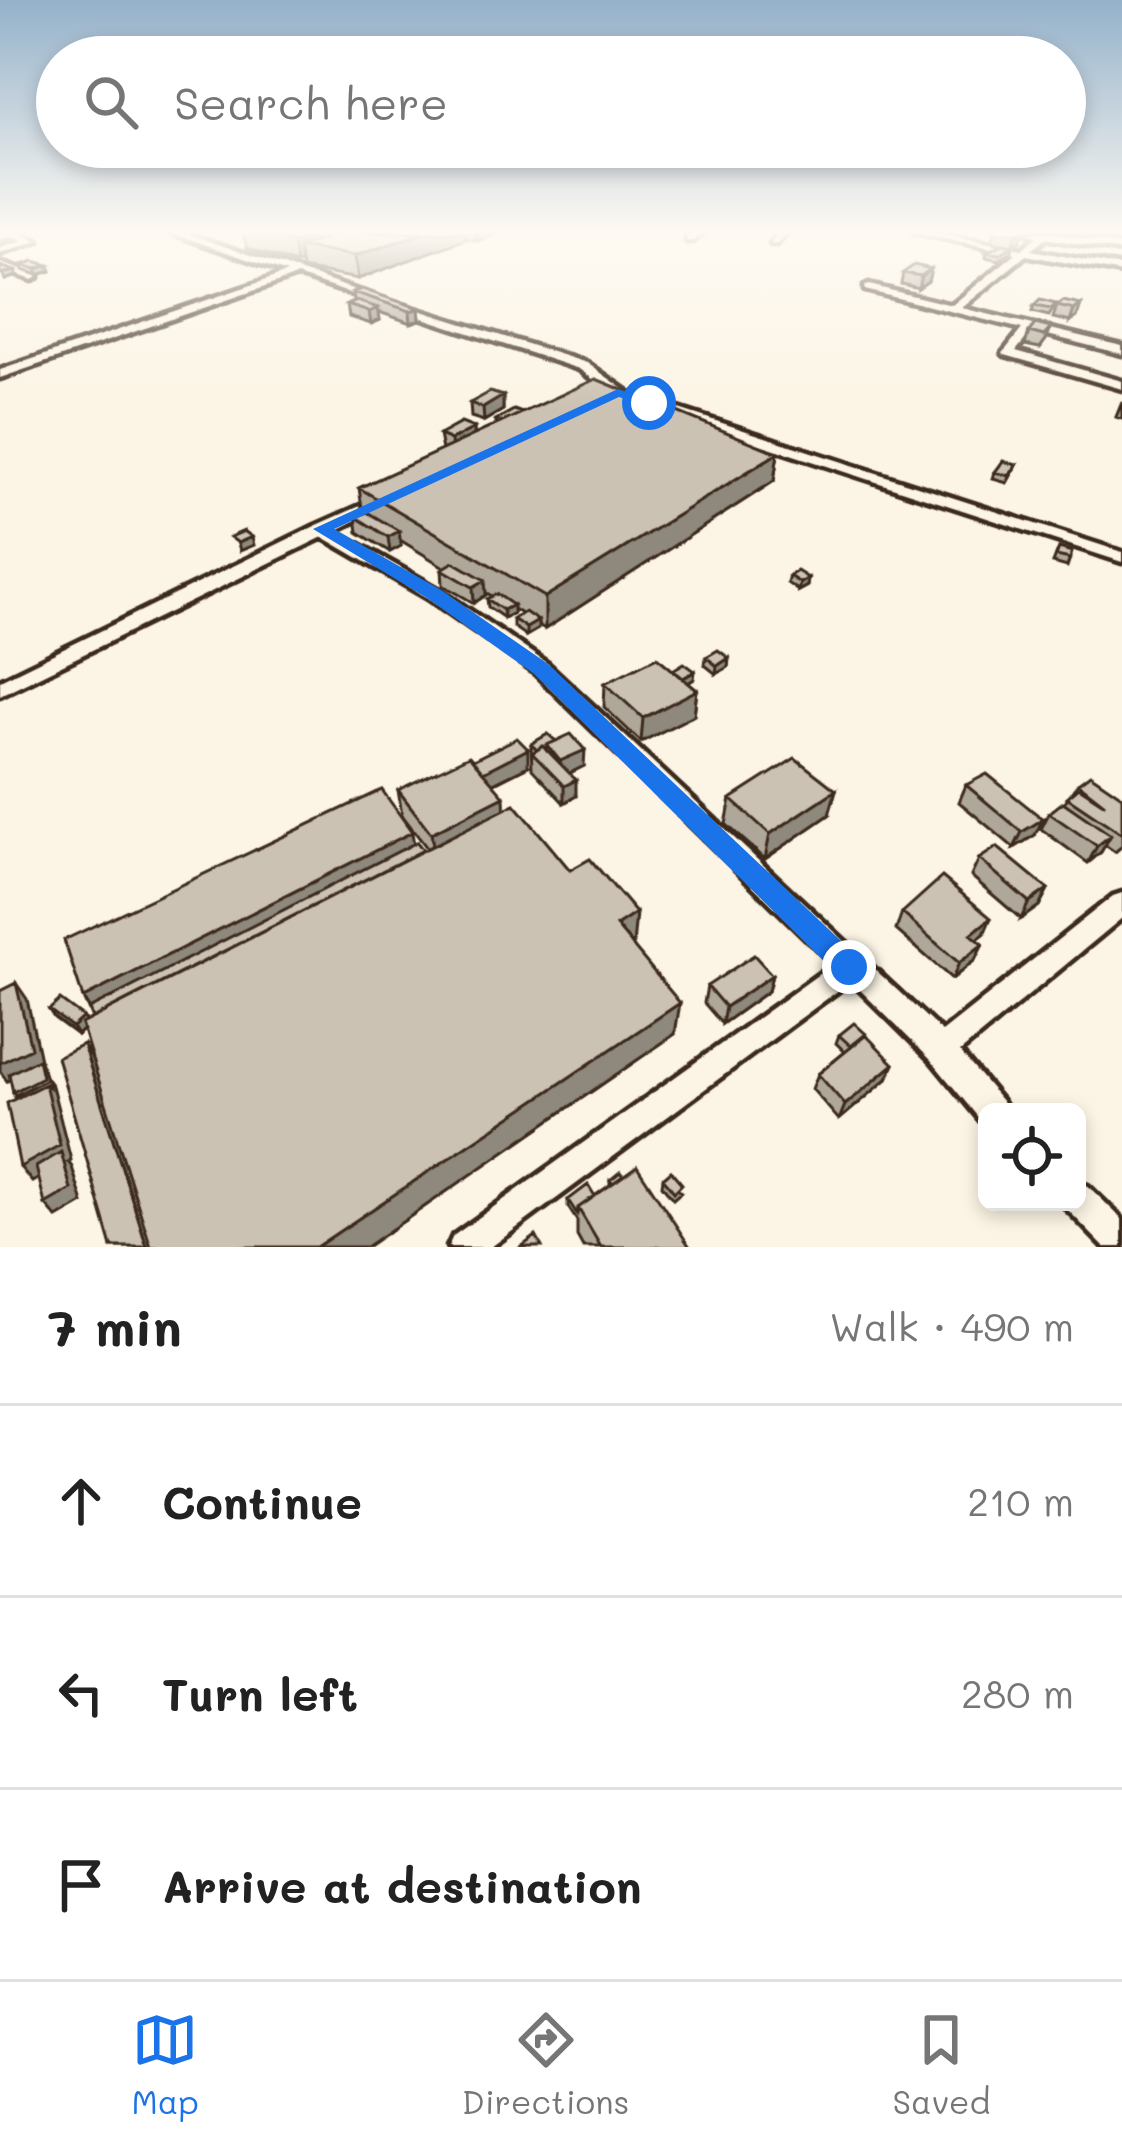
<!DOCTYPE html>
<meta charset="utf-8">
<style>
:root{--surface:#fff;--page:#f6f6f6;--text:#222;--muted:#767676;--line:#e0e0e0;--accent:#1a73e8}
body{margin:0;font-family:Mali,sans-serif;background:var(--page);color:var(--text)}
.controls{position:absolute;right:36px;bottom:36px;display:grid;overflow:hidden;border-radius:18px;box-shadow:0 6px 18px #0003}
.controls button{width:108px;height:108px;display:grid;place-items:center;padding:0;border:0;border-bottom:3px solid var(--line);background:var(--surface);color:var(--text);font:60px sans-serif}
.stop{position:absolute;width:36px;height:36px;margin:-27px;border:9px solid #1a73e8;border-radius:50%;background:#fff}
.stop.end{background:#1a73e8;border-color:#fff;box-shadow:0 3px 12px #0008}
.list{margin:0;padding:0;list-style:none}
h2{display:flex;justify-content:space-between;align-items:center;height:156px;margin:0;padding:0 48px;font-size:51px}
h2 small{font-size:39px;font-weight:400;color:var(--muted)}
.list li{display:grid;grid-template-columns:78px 1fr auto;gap:36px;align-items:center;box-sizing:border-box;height:192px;padding:0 48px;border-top:3px solid var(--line)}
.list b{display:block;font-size:45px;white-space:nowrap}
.list em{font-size:39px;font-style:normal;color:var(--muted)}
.icon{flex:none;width:66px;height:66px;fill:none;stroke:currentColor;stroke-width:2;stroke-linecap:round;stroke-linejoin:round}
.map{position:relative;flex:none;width:1122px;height:1247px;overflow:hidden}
.search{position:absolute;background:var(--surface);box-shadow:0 6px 18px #0003;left:36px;right:36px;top:36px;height:132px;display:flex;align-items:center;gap:30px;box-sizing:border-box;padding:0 42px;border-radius:66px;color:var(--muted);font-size:45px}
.sheet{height:732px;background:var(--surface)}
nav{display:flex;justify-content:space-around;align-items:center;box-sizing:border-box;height:168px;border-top:3px solid var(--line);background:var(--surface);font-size:33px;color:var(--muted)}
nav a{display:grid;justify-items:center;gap:6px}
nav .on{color:var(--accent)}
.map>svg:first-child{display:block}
</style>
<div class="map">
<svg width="1122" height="1247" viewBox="0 0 1122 1247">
<rect width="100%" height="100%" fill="#fcf5e5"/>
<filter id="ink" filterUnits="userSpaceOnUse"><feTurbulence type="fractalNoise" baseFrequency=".00833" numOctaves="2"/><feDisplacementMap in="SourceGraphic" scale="24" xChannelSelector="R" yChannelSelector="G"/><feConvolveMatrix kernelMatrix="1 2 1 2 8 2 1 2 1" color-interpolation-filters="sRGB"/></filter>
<g filter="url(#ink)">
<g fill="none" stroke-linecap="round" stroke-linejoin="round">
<g stroke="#3b2a1e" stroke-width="9">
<path id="minor" d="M7,232H17L38,241L0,254V248L24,241L8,235Z
M169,232H182L379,298L370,300L297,276L0,378V370L287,273Z
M694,232H704L693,241H687V237Z
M777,232H786L777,244H771Z
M914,232H932L1022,249L1037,236L1025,232H1052L1122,246V252L1046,238L1031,250L1122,267V273L1026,255L962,308L1122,346V354L1032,331L1016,351L1122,381V389L1005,355L1003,353L1022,329L865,290V286L869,285L952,305L1016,253Z
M0,263L37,275L38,277L33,280L0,269Z
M400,304L587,363L634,396L628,400L612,393L579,369L396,309L395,307Z
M654,401L1122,552V562L649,408L648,405Z
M385,495L390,497V503L335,531L440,590L548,664L942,1032L1113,896L1122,893V918L960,1052L1002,1102L1007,1112H987V1125L982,1122L931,1060L851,981L491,1247H448L453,1236L833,964L534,672L428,598L323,537L0,695V680L315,526Z
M1077,1181L1088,1186L1122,1219V1247H1104L1066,1208L1063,1202H1077Z"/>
</g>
<g stroke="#3b2a1e" stroke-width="9">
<path id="secondary" d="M0,232H22L0,240Z"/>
</g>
<use href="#minor" fill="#fcf5e5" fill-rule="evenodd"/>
<use href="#secondary" fill="#fcf5e5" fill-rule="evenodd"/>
</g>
<path fill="#afa79a" stroke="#3b2a1e" stroke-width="3" d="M243,232H501L477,241L466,238L358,279L302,269L301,263L296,264L247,248Z
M995,232H1022L1020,241L1013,246L1012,251L999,260L986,257L987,252L1002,244L992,242Z
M22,265L51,271L38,275L23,270Z
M931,269L928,281L918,288L901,284L903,273Z
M353,292L419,308L420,320L411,323L379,312L380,320L371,324L349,317L347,305L354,302Z
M1056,304L1049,316L1032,312L1034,306Z
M1081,305L1077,317L1070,322L1053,318L1057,306Z
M1051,328L1046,340L1040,348L1025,345L1029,332Z
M503,396V410L484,421L471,417L470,403Z
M1122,402V419L1116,417Z
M522,413L778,453L774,481L545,629L538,625V629L526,636L513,627V619L521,614L513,609V613L504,618L488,607L487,599L492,596L485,592L486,595L474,603L443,585L442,569L444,567L400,540L401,546L390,552L358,532L356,517L363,514L359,488L442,450L439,435L474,428V435L496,425V420Z
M1017,465L1007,483L993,479L995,472Z
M1059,548L1072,552L1067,567L1053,563Z
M789,576L808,578L807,586L798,591L787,583Z
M706,657L729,658L728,667L716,674L705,665Z
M673,670L694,679L688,683L697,690L694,715L641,742L604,707L605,683Z
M548,734L584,766L570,773L576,796L564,803L532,769L531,744Z
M473,760L528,766L493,784L504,809L633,946L675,1034L366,1247H112L91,1057L83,1029L77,1035L54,1018L49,1010L83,1017L86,1022L92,1018L83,998L414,843L423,850L427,848L402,815L398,790Z
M1078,783L1122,796V846L1115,852L1105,845L1101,852L1088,863L1041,829L1049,813L1064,803Z
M966,785L1035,835L1014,848L959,802Z
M731,799L829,815L765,859L726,824Z
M979,859L1048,889L1039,906L1021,919L971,876Z
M902,913L984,934L977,939L983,944L975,960L952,979L896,930Z
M772,975L768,991L722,1024L704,1003L707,986Z
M839,1035L894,1064L887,1079L839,1120L812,1089L818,1074L845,1052L836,1043Z
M663,1178L681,1192L673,1199L662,1185Z
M610,1180L690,1247H583L577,1236V1221L568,1207V1200L595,1196L610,1185Z"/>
<path fill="#8f887d" stroke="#3b2a1e" stroke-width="3" d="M326,232H393L298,247L301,263L296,264L293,243Z
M426,232H466V239L358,279L355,256Z
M476,232H501L477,241Z
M1021,232H1022L1020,241L1012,246L1015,236Z
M49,265L51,271L38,275L36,269Z
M931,269L928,281L918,288L921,276Z
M15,271L17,276L5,280L3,274Z
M1081,305L1077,317L1070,322L1074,310Z
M378,308L380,320L371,324L369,312Z
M419,308L420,320L411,323L410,311Z
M503,396V410L484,421L483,408Z
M474,428V442L452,454L451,440Z
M778,453L774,481L545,629V597Z
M399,531L401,546L390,552L388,537Z
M252,537L254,545L240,551L238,543Z
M808,578L807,586L798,591L800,583Z
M485,580L486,595L474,603L473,587Z
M513,605V613L504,618L503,610Z
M538,621V629L526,636V628Z
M729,658L728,667L716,674L717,666Z
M695,671L694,679L678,689L679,681Z
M697,690L694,715L641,742L643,718Z
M528,749V766L483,788L482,772Z
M585,750L584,766L560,778V761Z
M576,780V796L564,803V786Z
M836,790L829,815L765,859L770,834Z
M504,796L505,821L435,858L431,833Z
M1043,819L1035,835L1014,848L1022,832Z
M412,832L416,858L98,1023L83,998Z
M1111,835L1101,852L1088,863L1097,846Z
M1048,889L1039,906L1021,919L1029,902Z
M636,913L633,946L616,926Z
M991,918L984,934L963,950L971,934Z
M983,944L975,960L952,979L959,963Z
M772,975L768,991L722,1024L725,1007Z
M16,983L27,999L41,1064L48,1084L47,1079L52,1086L71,1160L68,1162L72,1167L83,1203L57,1218L45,1204L64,1164L32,1182L20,1167L19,1099L13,1092L39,1065L7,1081L0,1071V1063Z
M680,1003L675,1034L366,1247H316Z
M83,1017L87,1025L77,1035L72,1027Z
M83,1044L98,1068L155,1247H147Z
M894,1064L887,1079L839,1120L845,1105Z"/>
<path fill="#ccc2b3" stroke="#3b2a1e" stroke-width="3" d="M258,232H326L293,243Z
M343,232H426L355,256L298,247Z
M1003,244L1013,246L1000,254L987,252Z
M34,261L49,265L36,269L22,265Z
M914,265L931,269L921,276L903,273Z
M0,266L15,271L0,274Z
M362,289L419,308L410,311L353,292Z
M1040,300L1056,304L1051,309L1034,306Z
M357,301L378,308L369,312L347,305Z
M1063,301L1081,305L1074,310L1057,306Z
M1035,324L1051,328L1044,336L1029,332Z
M596,379L778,453L545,597L359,488Z
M490,392L503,396L483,408L470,403Z
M514,410L522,413L502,422L496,420Z
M461,423L474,428L451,440L439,435Z
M1003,461L1017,465L1009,476L995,472Z
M367,512L399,531L388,537L356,517Z
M244,531L252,537L238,543L230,537Z
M1059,548L1072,552L1070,559L1056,556Z
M454,562L485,580L473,587L442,569Z
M797,571L808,578L800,583L789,576Z
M497,594L513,605L503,610L487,599Z
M525,612L538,621L526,628L513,619Z
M718,650L729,658L717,666L706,657Z
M657,657L697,690L643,718L605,683Z
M684,663L695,671L683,678L673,670Z
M548,734L556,741L547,745L546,750L543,746L537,750L531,744Z
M571,734L585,750L560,761L547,745Z
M517,738L528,749L483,772L473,760Z
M543,746L576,780L564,786L532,753Z
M469,756L504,796L431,833L398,790Z
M795,758L836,790L770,834L731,799Z
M987,774L1043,819L1022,832L966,785Z
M1090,774L1122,796V834L1067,797L1079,787L1105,804L1078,783Z
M382,790L412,832L83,998L64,940Z
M1063,802L1111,835L1097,846L1049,813Z
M515,804L570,870L590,859L636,913L616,926L680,1003L316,1247H151L81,1024Z
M417,842L423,850L92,1018L89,1009Z
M997,847L1048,889L1029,902L979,859Z
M942,877L991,918L971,934L983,944L959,963L902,913Z
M754,955L772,975L725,1007L707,986Z
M16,983L31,1048L0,1063V991Z
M60,1000L83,1017L72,1027L49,1010Z
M854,1023L866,1034L851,1046L839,1035Z
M866,1035L894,1064L845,1105L818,1074Z
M83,1044L147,1247H112L57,1057Z
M38,1059L42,1077L13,1092L9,1074Z
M47,1079L49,1087L45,1084L14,1099V1096Z
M45,1084L60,1145L20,1167L7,1103Z
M61,1152L71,1189L45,1204L36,1167Z
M637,1166L690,1247H601L578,1208Z
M671,1171L682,1184L674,1192L663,1178Z
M620,1172L623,1176L613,1183L610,1180Z
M588,1185L595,1196L578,1208L577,1214L568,1200Z
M536,1236L542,1247H521Z"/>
</g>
<linearGradient id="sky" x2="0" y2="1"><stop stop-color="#94b1ca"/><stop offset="0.57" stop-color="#fefaf3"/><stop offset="1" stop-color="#fefaf3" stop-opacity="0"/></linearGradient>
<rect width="1122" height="407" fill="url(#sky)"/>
<path fill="#1a73e8" d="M618,389L656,403L649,407L619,397L334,529L441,590L548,664L859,958L863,967L859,976L849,980L839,976L533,673L427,598L313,529Z"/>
</svg>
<div class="controls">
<button><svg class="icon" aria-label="locate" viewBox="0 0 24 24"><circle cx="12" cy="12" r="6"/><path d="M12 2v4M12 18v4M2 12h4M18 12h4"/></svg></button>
</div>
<div class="stop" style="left:649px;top:403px"></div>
<div class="stop end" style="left:849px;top:967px"></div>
<div class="search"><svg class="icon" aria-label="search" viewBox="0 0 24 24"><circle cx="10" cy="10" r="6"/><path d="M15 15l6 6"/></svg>Search here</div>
</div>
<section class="sheet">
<h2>7 min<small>Walk · 490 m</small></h2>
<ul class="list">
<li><svg class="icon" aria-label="ahead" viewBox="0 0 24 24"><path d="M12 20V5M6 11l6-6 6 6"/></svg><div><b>Continue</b></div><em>210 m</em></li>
<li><svg class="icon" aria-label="left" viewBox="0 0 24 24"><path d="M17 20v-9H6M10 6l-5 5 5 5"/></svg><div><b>Turn left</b></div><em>280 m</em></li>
<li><svg class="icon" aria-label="arrive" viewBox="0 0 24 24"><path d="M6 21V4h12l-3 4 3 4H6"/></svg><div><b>Arrive at destination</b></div></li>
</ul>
</section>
<nav>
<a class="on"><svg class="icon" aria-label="map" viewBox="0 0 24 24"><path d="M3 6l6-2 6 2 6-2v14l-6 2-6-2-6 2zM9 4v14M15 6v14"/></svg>Map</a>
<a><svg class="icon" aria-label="directions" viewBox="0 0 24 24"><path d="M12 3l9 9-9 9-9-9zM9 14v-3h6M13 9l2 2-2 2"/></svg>Directions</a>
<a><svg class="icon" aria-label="saved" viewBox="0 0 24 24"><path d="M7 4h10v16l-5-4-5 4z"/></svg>Saved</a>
</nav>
